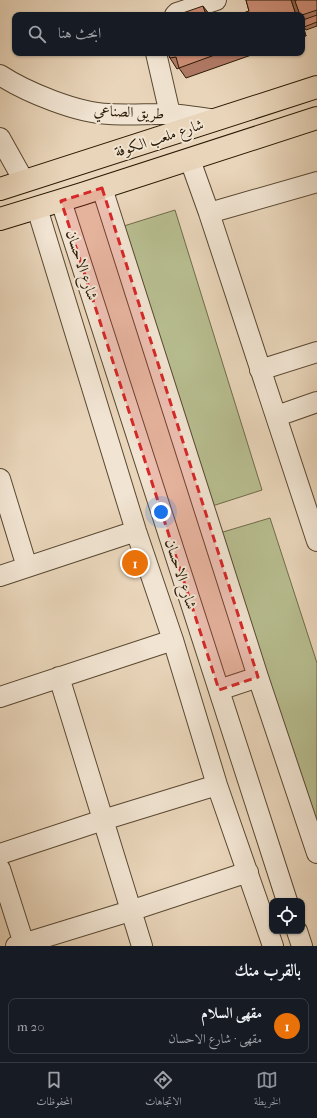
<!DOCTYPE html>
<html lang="ar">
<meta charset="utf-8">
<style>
:root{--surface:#171b24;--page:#242831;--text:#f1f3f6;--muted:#9ea1a6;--line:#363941;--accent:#8c9099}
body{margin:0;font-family:"IM FELL French Canon",Amiri,serif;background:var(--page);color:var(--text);direction:rtl}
.controls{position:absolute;right:12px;bottom:12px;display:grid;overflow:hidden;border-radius:8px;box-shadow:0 1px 3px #0004}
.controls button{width:36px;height:36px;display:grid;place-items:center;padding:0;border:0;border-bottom:1px solid var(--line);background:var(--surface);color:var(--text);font:20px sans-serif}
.you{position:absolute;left:161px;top:512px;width:14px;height:14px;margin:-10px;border:3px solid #fff;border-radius:50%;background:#1a73e8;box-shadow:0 0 0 6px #1a73e833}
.badge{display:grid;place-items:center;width:26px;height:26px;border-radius:50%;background:var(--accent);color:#fff;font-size:13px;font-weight:700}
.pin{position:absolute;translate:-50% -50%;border:2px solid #fff;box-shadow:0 1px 4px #0006}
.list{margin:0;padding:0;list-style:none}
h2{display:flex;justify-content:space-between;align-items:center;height:52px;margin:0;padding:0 16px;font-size:17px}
h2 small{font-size:13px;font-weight:400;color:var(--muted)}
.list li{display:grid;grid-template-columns:26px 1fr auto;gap:12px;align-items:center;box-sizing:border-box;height:56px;margin:0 8px 8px;padding:0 8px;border:1px solid var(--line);border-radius:8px}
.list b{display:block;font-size:15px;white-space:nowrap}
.list p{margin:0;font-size:13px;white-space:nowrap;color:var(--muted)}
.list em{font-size:13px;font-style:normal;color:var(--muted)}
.icon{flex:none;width:22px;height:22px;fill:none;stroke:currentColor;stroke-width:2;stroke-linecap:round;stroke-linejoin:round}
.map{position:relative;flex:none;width:317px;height:946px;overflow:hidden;direction:ltr}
.search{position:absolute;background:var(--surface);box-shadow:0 1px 3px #0004;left:12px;right:12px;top:12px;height:44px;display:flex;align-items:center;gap:10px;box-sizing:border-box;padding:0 14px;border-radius:8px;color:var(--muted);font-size:15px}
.sheet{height:116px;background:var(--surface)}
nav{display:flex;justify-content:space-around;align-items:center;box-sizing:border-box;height:56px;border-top:1px solid var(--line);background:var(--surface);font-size:11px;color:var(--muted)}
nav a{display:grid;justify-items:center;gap:2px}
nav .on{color:var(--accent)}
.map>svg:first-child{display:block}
</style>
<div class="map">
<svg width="317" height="946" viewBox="0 0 317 946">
<rect width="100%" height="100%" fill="#e9d5ba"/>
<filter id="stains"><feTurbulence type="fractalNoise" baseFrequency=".005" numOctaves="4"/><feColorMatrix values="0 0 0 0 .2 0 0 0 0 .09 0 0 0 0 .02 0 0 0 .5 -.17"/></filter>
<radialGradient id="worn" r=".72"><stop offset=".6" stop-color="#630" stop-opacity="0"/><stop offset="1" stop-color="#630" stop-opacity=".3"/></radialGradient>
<path fill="#b7bd8f" stroke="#706b49" d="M175,210L262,490L203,509L111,230Z
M270,518L317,663V820L306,823L213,535Z"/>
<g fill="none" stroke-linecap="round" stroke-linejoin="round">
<g stroke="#594831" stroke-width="22">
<path id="minor" d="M175,15L177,13L216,0
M156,53L170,114
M0,75C26,92 77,113 109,114C127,115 144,114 161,114C180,114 198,117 216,120
M0,138L24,181
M190,160L209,213L317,541
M102,188L258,677L317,853
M61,201L287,901
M37,208L136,531L173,640L217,785L273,946
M209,213L317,182
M260,370L317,352
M277,416L317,402
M0,479L27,567
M0,576L136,531
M59,677L142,946
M219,690L258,677
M0,697L173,640
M0,854L103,820L217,785
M0,869L24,944
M297,931L302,946
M16,946L130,911L248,872"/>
</g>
<g stroke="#291903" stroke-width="24">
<path id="major" d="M0,189L317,87
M0,219L82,194L317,118"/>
</g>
<use href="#minor" stroke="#f1e4d2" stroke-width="20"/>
<use href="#major" stroke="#e9d5ba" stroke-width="22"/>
</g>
<path fill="#b07965" stroke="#291903" d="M246,0H295V1L317,0V26L306,30L304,27L303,20L302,19V15L249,11Z
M302,23L306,36L302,37Z
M168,53H257L186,78L179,68L177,69L170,58Z"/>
<path fill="#906353" stroke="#291903" d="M291,0H295L300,15H296Z
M203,6L210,15H206Z
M302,23L306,36L302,30Z"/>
<path fill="#cd8d76" stroke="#291903" d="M246,0H291L296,15H237L249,11Z
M297,0H317V10L302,15H300L295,1Z
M203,6L206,15H177Z
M317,15V22L304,27L303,20Z
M168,53H220L179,68L176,57L170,58Z"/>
<path fill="#d62828" fill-opacity="0.2" stroke="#d62828" stroke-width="3" stroke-dasharray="8 5" stroke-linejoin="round" d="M102,188L258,677L219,690L61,201Z"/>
<g text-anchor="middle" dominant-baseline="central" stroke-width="4" stroke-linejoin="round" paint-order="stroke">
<g font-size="15" fill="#291903" stroke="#f1e4d2">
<text transform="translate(129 112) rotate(3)">طريق الصناعي</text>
<text transform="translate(159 138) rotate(-18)">شارع ملعب الكوفة</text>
<text transform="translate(82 265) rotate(72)">شارع الاحسان</text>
<text transform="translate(181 574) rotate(72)">شارع الاحسان</text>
</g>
</g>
<rect width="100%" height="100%" filter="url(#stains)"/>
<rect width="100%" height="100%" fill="url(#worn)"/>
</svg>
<div class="controls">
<button><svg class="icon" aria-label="locate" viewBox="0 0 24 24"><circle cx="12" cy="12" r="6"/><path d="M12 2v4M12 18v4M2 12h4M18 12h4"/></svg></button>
</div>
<div class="you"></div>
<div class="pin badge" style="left:135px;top:563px;background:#e8710a">1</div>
<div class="search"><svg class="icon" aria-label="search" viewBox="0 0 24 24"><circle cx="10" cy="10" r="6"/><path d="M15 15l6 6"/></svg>ابحث هنا</div>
</div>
<section class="sheet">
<h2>بالقرب منك<small></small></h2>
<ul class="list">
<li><span class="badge" style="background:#e8710a">1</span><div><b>مقهى السلام</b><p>مقهى · شارع الاحسان</p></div><em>20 m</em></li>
</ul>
</section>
<nav>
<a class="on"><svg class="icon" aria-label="map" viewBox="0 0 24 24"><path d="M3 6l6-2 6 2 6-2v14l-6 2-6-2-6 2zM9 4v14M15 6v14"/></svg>الخريطة</a>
<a><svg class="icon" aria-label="directions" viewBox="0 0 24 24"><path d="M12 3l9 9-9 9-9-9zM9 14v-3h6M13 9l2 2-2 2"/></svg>الاتجاهات</a>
<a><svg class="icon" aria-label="saved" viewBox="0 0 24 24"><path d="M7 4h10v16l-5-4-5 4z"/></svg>المحفوظات</a>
</nav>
